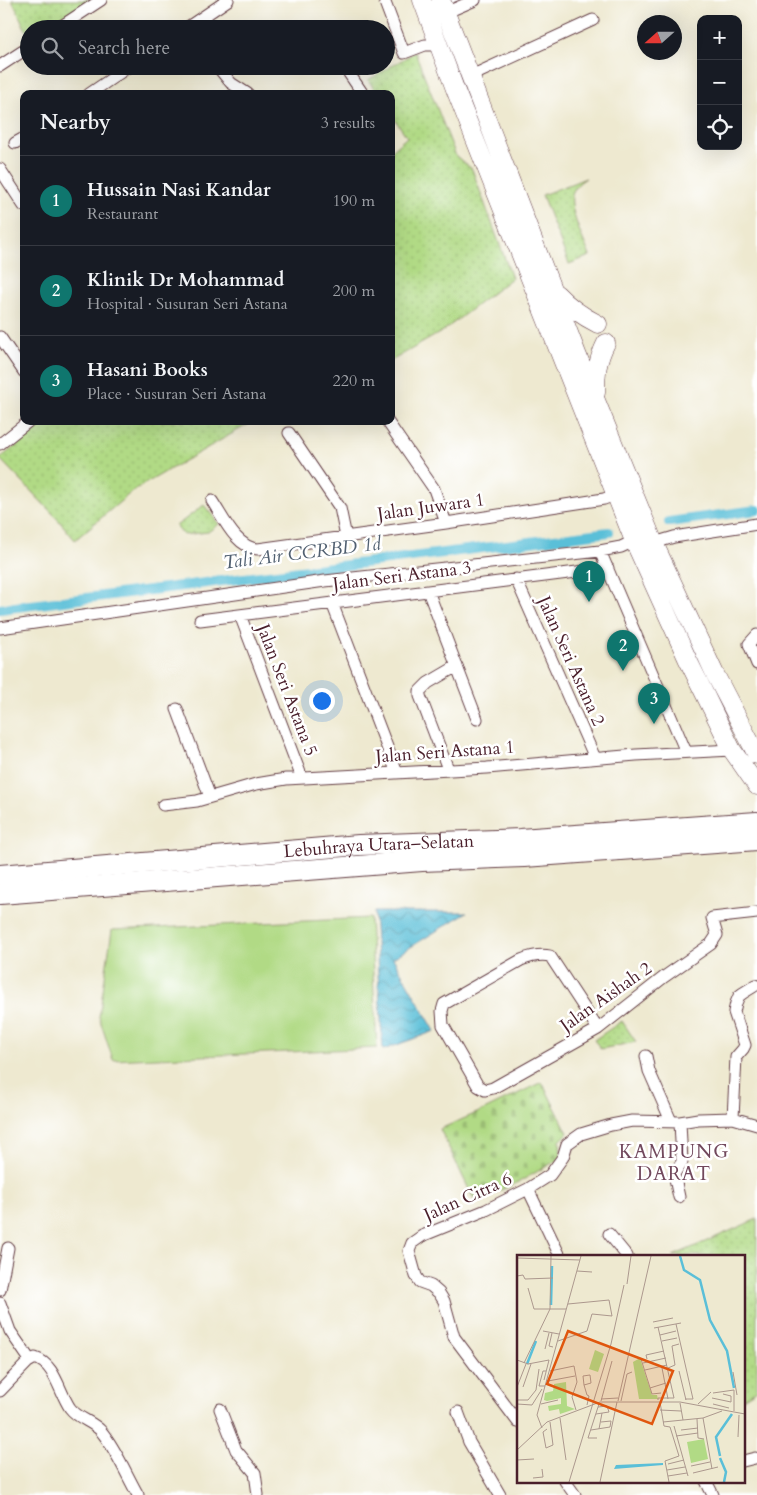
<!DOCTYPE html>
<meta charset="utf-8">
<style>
:root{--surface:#171b24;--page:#242831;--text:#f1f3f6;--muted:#9ea1a6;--line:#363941;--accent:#0f766e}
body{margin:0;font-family:Cardo,serif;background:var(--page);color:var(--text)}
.controls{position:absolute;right:15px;top:15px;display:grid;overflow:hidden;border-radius:10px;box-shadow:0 5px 20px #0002}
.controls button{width:45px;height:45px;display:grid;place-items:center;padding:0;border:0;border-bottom:1px solid var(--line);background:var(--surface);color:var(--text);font:25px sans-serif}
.compass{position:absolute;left:637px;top:15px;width:45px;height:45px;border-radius:50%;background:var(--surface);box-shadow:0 5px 20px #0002;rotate:249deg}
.you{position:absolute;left:321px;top:700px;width:18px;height:18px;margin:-12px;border:4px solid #fff;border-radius:50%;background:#1a73e8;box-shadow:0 0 0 8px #1a73e833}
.badge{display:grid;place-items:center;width:32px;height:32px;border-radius:50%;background:var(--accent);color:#fff;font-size:16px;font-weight:700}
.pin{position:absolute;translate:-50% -41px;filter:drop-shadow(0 1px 2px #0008)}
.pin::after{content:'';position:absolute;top:26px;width:18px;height:15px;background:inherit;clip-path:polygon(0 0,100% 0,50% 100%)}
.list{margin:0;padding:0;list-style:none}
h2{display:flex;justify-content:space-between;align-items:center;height:65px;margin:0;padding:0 20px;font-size:21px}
h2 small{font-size:16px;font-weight:400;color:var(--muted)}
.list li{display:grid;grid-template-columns:32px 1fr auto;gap:15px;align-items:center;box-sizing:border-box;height:90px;padding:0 20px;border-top:1px solid var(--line)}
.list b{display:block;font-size:19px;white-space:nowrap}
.list p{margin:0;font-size:16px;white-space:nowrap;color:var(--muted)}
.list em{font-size:16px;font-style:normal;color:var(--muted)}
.icon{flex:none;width:28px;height:28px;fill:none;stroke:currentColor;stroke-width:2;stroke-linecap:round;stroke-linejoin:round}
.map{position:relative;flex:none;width:757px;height:1495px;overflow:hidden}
.search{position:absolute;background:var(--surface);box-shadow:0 5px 20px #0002;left:20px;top:20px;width:375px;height:55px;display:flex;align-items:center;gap:12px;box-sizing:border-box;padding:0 18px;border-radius:28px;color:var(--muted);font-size:19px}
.panel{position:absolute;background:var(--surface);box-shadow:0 5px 20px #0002;left:20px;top:90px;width:375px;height:335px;border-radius:10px}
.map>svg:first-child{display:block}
</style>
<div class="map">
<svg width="757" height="1495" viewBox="0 0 757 1495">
<defs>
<pattern id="grass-dots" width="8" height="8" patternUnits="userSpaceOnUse" patternTransform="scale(1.25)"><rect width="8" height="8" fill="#b1da85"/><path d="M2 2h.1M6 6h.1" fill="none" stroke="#9abb73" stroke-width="1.8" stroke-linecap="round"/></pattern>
<pattern id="cemetery-stones" width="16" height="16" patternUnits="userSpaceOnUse" patternTransform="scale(1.25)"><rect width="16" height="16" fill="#b1da85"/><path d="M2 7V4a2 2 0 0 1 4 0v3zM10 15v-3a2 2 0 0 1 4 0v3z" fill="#9abb73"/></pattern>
<pattern id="water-waves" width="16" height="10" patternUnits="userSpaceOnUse" patternTransform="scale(1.25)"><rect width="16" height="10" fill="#5abfd8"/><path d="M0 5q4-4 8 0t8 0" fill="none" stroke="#4c9baf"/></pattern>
</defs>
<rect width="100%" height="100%" fill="#fff"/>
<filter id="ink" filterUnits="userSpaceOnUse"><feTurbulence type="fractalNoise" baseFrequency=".02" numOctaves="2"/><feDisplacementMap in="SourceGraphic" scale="10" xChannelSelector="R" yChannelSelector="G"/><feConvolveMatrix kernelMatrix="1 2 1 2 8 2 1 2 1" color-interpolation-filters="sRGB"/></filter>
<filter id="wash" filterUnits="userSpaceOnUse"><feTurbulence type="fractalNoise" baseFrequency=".0096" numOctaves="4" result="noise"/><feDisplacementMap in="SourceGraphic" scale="20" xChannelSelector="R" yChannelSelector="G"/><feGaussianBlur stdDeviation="1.12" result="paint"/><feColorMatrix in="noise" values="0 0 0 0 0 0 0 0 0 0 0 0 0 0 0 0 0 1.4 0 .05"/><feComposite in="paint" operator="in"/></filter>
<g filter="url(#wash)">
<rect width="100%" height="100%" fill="#eee9d0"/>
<path fill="url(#grass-dots)" stroke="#7e7c58" d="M12,0H92L48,29H29V37Z
M415,52L456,156L472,169L512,278L443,331L391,361V151L407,137L391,114V94H378L368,80Z
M586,178C580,182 575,186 573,192C567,207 584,241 590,256L569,264L542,195Z
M49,421H254L134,490L75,540L54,515L0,459V458Z
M204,505L219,524L208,532L183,535L176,526Z
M622,1021L636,1042L601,1049L594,1040Z
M757,1219V1390L743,1399V1256H673Z"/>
<path fill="url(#cemetery-stones)" stroke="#7e7c58" d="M542,1082L568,1133L560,1141L561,1158L519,1182L475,1202L440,1129L486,1109Z"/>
<path fill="#b1da85" stroke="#7e7c58" d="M370,918L377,1048L113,1060L99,1017L112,930Z"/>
<path fill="url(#water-waves)" stroke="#526f82" d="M374,912H467L393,958L435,1031L383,1050Z"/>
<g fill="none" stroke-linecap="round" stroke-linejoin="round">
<path stroke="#5abfd8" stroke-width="10" d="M669,522L757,510
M0,609L609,532"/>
</g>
</g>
<g filter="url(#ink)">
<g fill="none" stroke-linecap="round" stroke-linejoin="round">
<g stroke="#633d44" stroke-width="13">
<path id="minor" d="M384,0L404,53L425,45H439
M445,13L475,0
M57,29L101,0
M185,29L228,0
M0,66L29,47
M217,66L231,83L248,94
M344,66L363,94
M469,77L593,20
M89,94L130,66
M15,143L24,138
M0,169L24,206
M0,337L24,372
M387,421L434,489L446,523
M289,433L340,508L346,537
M0,444L29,421
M212,501C223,517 236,548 258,549L446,523L604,499L615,495
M654,543L674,537L757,524
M600,551L686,752
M516,579L595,758
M428,591L477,719
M332,603L397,773
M240,615L302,778
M200,620L608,568
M0,628L325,581L600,551L621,547L634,541
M757,635L749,644L757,664
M177,709L210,797
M448,769L420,696V691L428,683L457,666
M163,805L197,801L256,784L286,779L487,768L636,755L732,750
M598,1029L550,956C540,954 531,956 521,960L444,1004L442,1011L443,1025L478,1086L485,1090L493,1088L598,1029L664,977L711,944L717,935L712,918L757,913
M646,1056L649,1071L671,1121
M733,1118L736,1057L743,1049L745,1045L734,1012L736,1003L739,996L743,993L756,985
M528,1189L560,1256
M679,1197L674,1174L682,1162L680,1122
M609,1234L627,1256
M0,1290L8,1248
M0,1303L10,1331L30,1360
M0,1391L28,1362L35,1358C55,1364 59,1392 70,1408C78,1419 92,1421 101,1431C116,1449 126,1474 138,1495
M220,1409L236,1450L255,1473L258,1495
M458,1412L469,1442L500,1495
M518,1422L454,1337L444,1301L439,1293L431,1286L420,1282L416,1276L409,1251L412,1243L422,1236L486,1210L528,1189L550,1175L563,1157L567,1144L581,1134L611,1125L632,1121L680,1122L698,1119L733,1118L757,1125
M743,1461L755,1458
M565,1481L575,1495
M706,1481L713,1495"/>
</g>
<g stroke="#633d44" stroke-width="19">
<path id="trunk" d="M422,0L455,89L634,541L687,658L732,750L757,786
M441,0L577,354L654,543L715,674L757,755
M557,294C570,308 582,316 598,324
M596,393C596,373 597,361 606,343"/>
</g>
<g stroke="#633d44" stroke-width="22">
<g id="motorway">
<path id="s1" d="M0,875L359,845L520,839L757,822"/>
<path d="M0,894L422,861L524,857L757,840"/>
</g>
</g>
<use href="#minor" stroke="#fff" stroke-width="11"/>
<use href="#trunk" stroke="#fff" stroke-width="18"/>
<use href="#motorway" stroke="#fff" stroke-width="20"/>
</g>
</g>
<g text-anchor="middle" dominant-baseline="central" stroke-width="5" stroke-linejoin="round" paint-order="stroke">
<g font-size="18" fill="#4a1f2b" stroke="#fff">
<text transform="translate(431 507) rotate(-8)">Jalan Juwara 1</text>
<text transform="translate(402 576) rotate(-7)">Jalan Seri Astana 3</text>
<text transform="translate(571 661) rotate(66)">Jalan Seri Astana 2</text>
<text transform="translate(287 690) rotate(69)">Jalan Seri Astana 5</text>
<text transform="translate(445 752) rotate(-4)">Jalan Seri Astana 1</text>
<text stroke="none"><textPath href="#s1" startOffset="380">Lebuhraya Utara–Selatan</textPath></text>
<text transform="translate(606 997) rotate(-35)">Jalan Aishah 2</text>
<text transform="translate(468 1197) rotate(-24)">Jalan Citra 6</text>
</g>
<g font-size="19" font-style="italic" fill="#505f70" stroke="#fff">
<text transform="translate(302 553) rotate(-7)">Tali Air CCRBD 1d</text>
</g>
<g font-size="19" letter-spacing="1" fill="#72495d" stroke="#fff">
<text x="674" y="1152">KAMPUNG<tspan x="674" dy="22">DARAT</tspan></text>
</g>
</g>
<g transform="translate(517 1255)">
<rect width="228" height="228" fill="#eee9d0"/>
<path d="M123,103L135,140H140L141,144H122L116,107ZM49,127L50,151L58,154L43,159L42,154L32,156L31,151L44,149V143L30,146L27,145L28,138L36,136L37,129ZM187,184L191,204L174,208L170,187Z" fill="#b1da85"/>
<path d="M78,95L87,99L81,117L72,114Z" fill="#b1da85"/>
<path d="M146,208V210L97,214L99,210Z" fill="#5abfd8"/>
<path fill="none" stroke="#5abfd8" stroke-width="2.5" d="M163,1L167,15L183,25L193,65L210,96L217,133M34,50L35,11M10,109L19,86M203,201L199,182L215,159M203,203L209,217L207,227"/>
<path fill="none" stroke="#ac988e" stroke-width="1" d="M0,3L63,5M60,16L75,17M0,21L6,20L8,24L36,23M110,29L114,1M11,33L17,54H49M136,67L156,63M159,69L176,144H168M137,73L164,68M26,76L42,79M35,78L32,91L36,92M143,80L159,76M41,86L70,76L75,59L95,61L92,45L51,49M145,86L160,83M28,94L32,78M124,104L135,139L144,138M130,104L129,100L147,96M0,105L11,109L32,105L27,125M7,108L33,54L34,1M126,108L149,103M145,113L151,144M151,113L158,110L155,91L162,89M128,115L150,110M33,116L57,111L60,127L55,142L59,155M162,116L169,145M216,117L220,140M31,126L58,121M67,130L74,128L73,120L66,121L67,130L70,140L72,141L70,150M28,131H22L26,116H29M0,132L9,109M6,132L14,109M133,133L149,128M196,138L217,135V156M195,143L214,147V141L206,139M84,144L101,143M1,145H11L19,135L22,114M141,145V143H157L141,72M84,146L95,106M101,146L134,1M104,146L110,119L115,117M143,147L147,171L153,172L162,201L148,206L152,227M163,148L166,165M0,149L15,150L25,134M24,149L41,145M181,149L194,137M196,149L212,153M143,155L164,156M79,159L92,157L90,151L81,152M43,163L49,205M186,163L195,214M180,164L181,183L187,184M146,167L186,163L205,156M157,171L171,221M25,173L20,160L64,1M30,174L26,177L29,193L36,190L33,167M82,174L85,158M74,175L93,172L94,166L84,167M164,175L181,173M159,181L181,178M221,182L222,160M80,183H71L82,149M0,195L30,167L83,147H163L228,159M0,205L17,204M151,209L167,205M174,211L193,207M150,215L168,212M176,218L201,212M151,221L170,218M16,223L26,222L25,214M52,227L94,89L107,30M83,227L100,147"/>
<path fill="#e0560e" fill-opacity="0.15" stroke="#e0560e" stroke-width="2.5" d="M51,76L156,116L135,169L30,129Z"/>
<rect width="228" height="228" fill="none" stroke="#4a1f2b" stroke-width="2.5"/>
</g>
</svg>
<div class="controls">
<button>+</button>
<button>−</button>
<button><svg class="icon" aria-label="locate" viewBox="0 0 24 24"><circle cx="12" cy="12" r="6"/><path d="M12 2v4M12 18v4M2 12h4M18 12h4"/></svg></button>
</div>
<svg class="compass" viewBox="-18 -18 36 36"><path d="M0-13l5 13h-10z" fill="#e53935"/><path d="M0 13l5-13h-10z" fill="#9ea1a6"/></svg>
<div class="you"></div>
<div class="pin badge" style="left:589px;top:602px">1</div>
<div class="pin badge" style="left:623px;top:671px">2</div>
<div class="pin badge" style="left:654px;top:724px">3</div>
<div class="search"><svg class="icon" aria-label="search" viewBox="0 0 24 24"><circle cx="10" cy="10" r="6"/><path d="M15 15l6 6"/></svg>Search here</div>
<section class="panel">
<h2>Nearby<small>3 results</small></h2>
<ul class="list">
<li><span class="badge">1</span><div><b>Hussain Nasi Kandar</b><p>Restaurant</p></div><em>190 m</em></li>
<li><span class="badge">2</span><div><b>Klinik Dr Mohammad</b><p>Hospital · Susuran Seri Astana</p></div><em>200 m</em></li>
<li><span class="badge">3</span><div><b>Hasani Books</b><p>Place · Susuran Seri Astana</p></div><em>220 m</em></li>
</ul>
</section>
</div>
